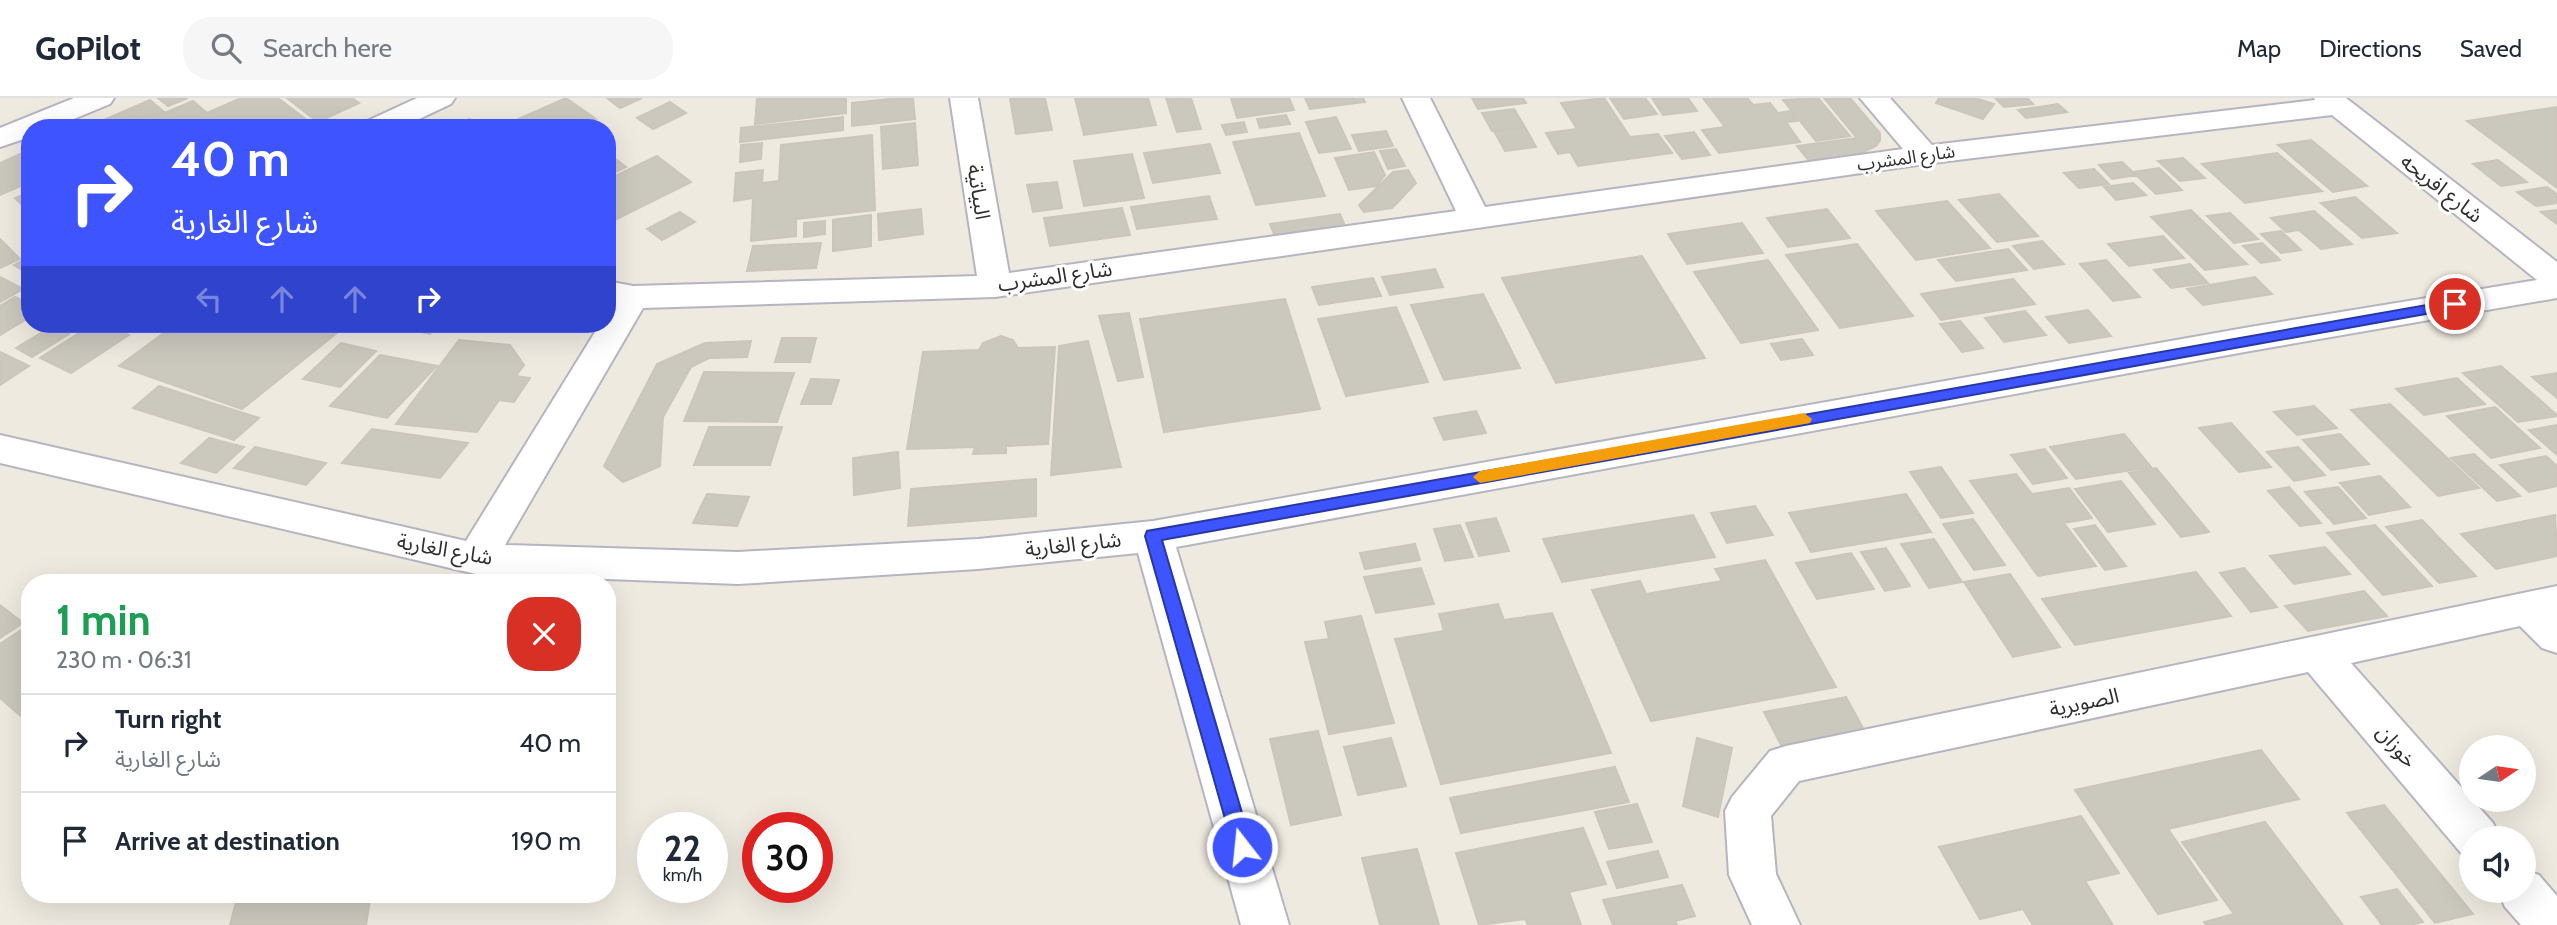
<!DOCTYPE html>
<html lang="en">
<head>
<meta charset="utf-8">
<style>
  body { margin:0; font-family:Cabin,"Noto Sans Arabic",sans-serif; background:#f6f6f7; color:#1f2937; height:100vh; display:flex; flex-direction:column; font-size:26px; white-space:nowrap }
  * { box-sizing:border-box; margin:0 }
  p { font-size:23px; color:#747a83 }
  .icon { flex:none; width:38px; height:38px; fill:none; stroke:currentColor; stroke-width:2; stroke-linecap:round; stroke-linejoin:round }
  .map { position:relative; flex:1; overflow:hidden }
  .panel { position:absolute; left:21px; top:476px; width:595px; height:329px; display:flex; flex-direction:column; background:#fff; border-radius:28px; box-shadow:0 7px 28px #0002 }
  .panel>* { flex:none }
  .banner { position:absolute; left:21px; top:21px; width:595px; height:214px; border-radius:28px; box-shadow:0 7px 28px #0002; background:#3d54ff; color:#fff; overflow:hidden }
  .needle { width:46px; rotate:77deg }
  .tools { position:absolute; left:2459px; top:637px; display:grid; gap:14px }
  .tools a { display:grid; place-items:center; width:77px; height:77px; border-radius:50%; background:#fff; box-shadow:0 7px 28px #0002; font-size:35px }
  .speed { position:absolute; left:637px; top:714px; display:flex; gap:14px; font-size:35px; font-weight:700; text-align:center }
  .speed>* { display:grid; place-content:center; width:91px; height:91px; border-radius:50%; background:#fff; box-shadow:0 7px 28px #0002; line-height:1 }
  .speed small { font-size:18px; font-weight:400 }
  .speed .limit { border:10px solid #d22; background:#fff; color:#111 }
  .pin { position:absolute; display:grid; place-items:center; width:60px; height:60px; color:#fff; margin:-30px; border:4px solid #fff; border-radius:50%; box-shadow:0 2px 7px #0007 }
  .me { position:absolute; width:77px; margin:-38px; rotate:344deg; stroke-linejoin:round; filter:drop-shadow(0 0 5px #0008) }
  .turn { display:flex; align-items:center; gap:24px; height:147px; padding:0 35px; font-size:32px }
  .turn .icon { width:91px; height:91px; stroke-width:2.5 }
  .turn b { display:block; font-size:49px; line-height:60px }
  .lanes { display:flex; align-items:center; height:66px; padding:0 35px; background:#0003; justify-content:center; gap:35px; direction:ltr }
  .lanes .off { opacity:.35 }
  .round { display:grid; place-items:center; flex:none; width:74px; height:74px; border-radius:28px; background:#f6f6f7 }
  .overview { display:flex; align-items:center; justify-content:space-between; height:119px; padding:0 35px }
  h1 { font-size:42px; font-weight:700; line-height:52px; color:#1e9e55 }
  ul { padding:0; list-style:none }
  li { display:flex; align-items:center; gap:21px; height:98px; padding:0 35px; border-top:2px solid #e0e1e3 }
  li div { flex:1 }
  li b { display:block; font-size:26px }
  li em { font-style:normal }
  header { display:flex; align-items:center; gap:42px; box-sizing:border-box; height:98px; padding:0 35px; background:#fff; border-bottom:2px solid #e0e1e3 }
  header strong { font-size:33px }
  nav { display:flex; gap:38px; margin-inline-start:auto; font-size:24px }
  .search { width:490px; height:63px; background:#f6f6f7; display:flex; align-items:center; gap:18px; box-sizing:border-box; padding:0 24px; border-radius:28px; color:#747a83; font-size:26px }
  .map>svg:first-child { display:block }
</style>
</head>
<body>
<header>
<strong>GoPilot</strong>
<div class="search"><svg class="icon" aria-label="search" viewBox="0 0 24 24"><circle cx="10" cy="10" r="6"/><path d="M15 15l6 6"/></svg>Search here</div>
<nav><a>Map</a><a>Directions</a><a>Saved</a></nav>
</header>
<div class="map">
<svg width="2557" height="827" viewBox="0 0 2557 827">
  <rect width="100%" height="100%" fill="#efeae0"/>
  <path fill="#cbc8be" stroke="#cbc6b9" stroke-width="2" d="M158 0H188L168 8Z
    M241 0H278L308 23 293 30H150L143 24 193 3 207 15Z
    M287 0H352L359 5 318 24Z
    M566 0 596 21 578 30H508L505 27Z
    M607 0H642L620 10Z
    M757 0H846V15L755 26Z
    M899 0H913L915 21 852 28V5Z
    M1010 0H1045L1052 32 1016 36Z
    M1075 0H1148L1156 27 1084 37Z
    M1166 0H1191L1201 31 1177 34Z
    M1231 0H1289L1294 12 1237 20Z
    M1305 0H1363L1365 4 1310 11Z
    M1472 0H1523L1526 5 1478 11Z
    M1604 0 1630 39 1658 36 1672 55 1578 68 1570 54 1558 56 1546 35 1577 31 1561 5Z
    M1610 0H1645L1657 16 1624 21Z
    M1652 0H1688L1697 13 1663 17Z
    M1703 0H1747L1753 7 1770 5 1778 15 1790 13 1797 23 1786 24 1800 44 1719 55 1702 32 1725 29Z
    M1818 0 1850 38 1816 43 1783 2Z
    M1824 0H1850L1880 35V43L1876 48 1855 58 1810 64 1797 48 1857 40Z
    M1939 0H1975L1994 6 1983 21 1936 5Z
    M1995 0H2027L2033 6 2004 9Z
    M150 2 164 14 126 30H116L106 21Z
    M670 4 686 15 653 31 637 20Z
    M2058 6 2067 14 2026 20 2018 12Z
    M2557 9V90L2467 23Z
    M1514 11 1525 29 1492 33 1482 15Z
    M1286 17 1290 26 1260 30 1257 21Z
    M843 19V32L740 44 741 30Z
    M1336 19 1351 51 1319 55 1306 24Z
    M470 21 481 30H450Z
    M1244 24 1247 34 1226 37 1222 27Z
    M915 25 918 67 883 71 881 29Z
    M1525 29 1536 49 1505 53 1494 33Z
    M1386 33 1393 48 1359 53 1352 37Z
    M1694 34 1710 57 1682 61 1665 38Z
    M1299 35 1325 98 1256 107 1233 44Z
    M872 37 875 112 796 121V138L751 143 753 100 734 103 736 75 763 72 762 85 779 83 781 47Z
    M2311 42 2367 88 2333 94 2278 47Z
    M762 45 761 61 740 64 741 47Z
    M1210 46 1220 75 1153 85 1144 55Z
    M1396 51 1405 68 1388 71 1380 53Z
    M27 53 30 56V84L0 97V65Z
    M1374 54 1385 77 1376 88 1349 92 1335 60Z
    M2277 55 2322 93 2245 105 2202 66Z
    M1132 56 1144 100 1084 108 1074 63Z
    M657 58 691 84 607 126V82Z
    M613 59 626 69 607 78V62Z
    M2183 60 2205 80 2180 83 2158 63Z
    M2498 62 2527 84 2501 88 2473 66Z
    M2122 64 2136 77 2112 81 2099 67Z
    M2159 70 2182 92 2156 96 2133 74Z
    M2094 71 2109 86 2079 90 2064 75Z
    M1408 72 1416 85 1392 110 1364 114 1359 107 1393 74Z
    M1057 84 1062 110 1033 114 1027 87Z
    M2133 85 2146 97 2116 102 2104 89Z
    M2547 89 2557 96V105L2536 108 2517 94Z
    M30 94V113H28L15 100Z
    M1999 96 2038 138 1997 144 1959 102Z
    M1209 98 1217 121 1137 131 1131 109Z
    M2355 99 2397 135 2362 140 2321 105Z
    M1947 103 1990 150 1916 162 1876 113Z
    M1122 110 1130 137 1050 148 1044 120Z
    M921 111 923 136 879 142 878 116Z
    M1827 111 1850 140 1788 149 1767 120Z
    M2191 112 2247 166 2205 172 2151 119Z
    M2557 112V126L2541 114Z
    M2314 113 2352 146 2321 151 2299 132 2286 134 2271 120Z
    M680 114 695 124 662 142 647 131Z
    M2230 115 2258 141 2234 145 2207 118Z
    M1340 116 1347 133 1277 143 1270 126Z
    M871 117V148L833 153V122Z
    M825 123V136L804 139V125Z
    M1742 125 1763 155 1687 166 1668 136Z
    M2281 133 2301 152 2281 155 2261 136Z
    M2163 138 2184 160 2129 168 2108 146Z
    M0 141 20 161 0 170Z
    M2042 143 2064 166 2034 171 2013 148Z
    M821 145 816 170 747 173 753 148Z
    M2262 145 2280 162 2261 165 2243 148Z
    M1857 146 1913 218 1840 230 1786 157Z
    M2008 151 2027 172 1956 183 1938 162Z
    M1642 158 1705 260 1556 285 1502 180Z
    M30 159V177L14 167Z
    M1768 162 1818 232 1741 245 1694 174Z
    M2106 162 2140 199 2113 203 2080 166Z
    M2190 166 2208 185 2171 190 2154 172Z
    M1435 171 1443 189 1390 197 1382 179Z
    M0 179 23 191 0 204Z
    M2255 179 2272 196 2203 207 2187 191Z
    M1373 180 1381 198 1319 207 1312 189Z
    M2013 181 2035 206 1941 222 1921 196Z
    M1483 196 1520 270 1444 282 1411 207Z
    M15 199 30 206V219L0 237V208Z
    M1285 201 1320 311 1164 334 1140 221Z
    M1396 209 1428 284 1346 298 1318 221Z
    M2088 212 2111 238 2069 245 2046 219Z
    M2025 213 2046 237 2004 244 1985 220Z
    M1129 215 1143 279 1118 283 1099 218Z
    M1960 223 1983 250 1962 254 1940 226Z
    M93 226H104L129 237 71 275 40 260Z
    M176 226H348L242 311 119 268Z
    M385 226H439L430 236Z
    M53 228 69 236 32 259 16 250Z
    M1001 238 1013 242 1018 250 1055 249 1048 346 1006 348V355L973 356 975 349 907 351 923 254 979 252 983 245Z
    M782 240H816L810 264H775Z
    M1802 241 1813 257 1781 262 1771 246Z
    M459 242 510 247 524 267 516 278 530 280 514 304 499 302 477 334 396 326Z
    M751 243 747 259 709 260 691 269 663 319 660 368 623 384 604 368 657 266 705 245Z
    M1088 243 1121 369 1051 377 1059 248Z
    M341 245 376 253 340 289 303 281Z
    M0 254 29 268 0 287Z
    M380 257 437 268 387 320 330 308Z
    M2501 268 2557 317V318L2518 324 2463 275Z
    M704 274 794 275 777 324 684 323Z
    M2557 275V300L2532 279Z
    M2457 280 2485 306 2424 317 2396 291Z
    M811 281 839 282 831 306H801Z
    M159 288 259 320 234 342 133 310Z
    M2390 306 2479 390 2438 398 2351 312Z
    M2314 308 2337 330 2297 337 2274 314Z
    M2495 309 2540 350 2491 360 2447 318Z
    M1476 313 1486 335 1444 342 1434 320Z
    M2231 325 2271 369 2239 374 2199 330Z
    M2557 327V357L2529 332Z
    M709 329H782L770 367H694Z
    M372 331 468 345 440 380 342 365Z
    M2124 336 2151 369 2076 381 2050 349Z
    M2340 336 2369 366 2331 372 2303 342Z
    M209 340 244 349 216 375 181 365Z
    M255 349 326 365 306 387 234 370Z
    M2298 349 2325 377 2294 383 2267 354Z
    M2045 351 2067 380 2033 386 2011 357Z
    M898 354 900 390 854 397 853 360Z
    M2474 356 2520 398 2497 403 2451 360Z
    M2546 358 2557 368V388L2529 394 2500 367Z
    M1941 369 1973 415 1941 420 1910 374Z
    M2156 370 2209 434 2181 439 2129 375Z
    M2016 376 2032 396 2069 390 2092 420 2064 425 2096 468 2038 478 1970 383Z
    M2380 378 2410 409 2369 417 2340 385Z
    M1036 381V418L908 428 911 391Z
    M2121 383 2155 426 2108 434 2075 391Z
    M2289 389 2321 425 2300 428 2268 393Z
    M2338 389 2366 420 2334 426 2305 394Z
    M707 396 749 399 737 428 693 425Z
    M1906 396 1931 434 1811 454 1789 415Z
    M1755 408 1773 437 1727 445 1711 415Z
    M1693 417 1715 459 1562 484 1543 441Z
    M2555 417 2557 458 2496 471 2461 436Z
    M1496 420 1509 453 1479 458 1466 425Z
    M1973 421 2005 467 1974 472 1943 426Z
    M2422 422 2476 478 2439 485 2386 429Z
    M1460 427 1473 459 1445 463 1434 431Z
    M2095 427 2126 468 2105 472 2074 431Z
    M2375 427 2432 488 2383 497 2327 435Z
    M1934 441 1962 484 1929 490 1901 446Z
    M1415 446 1420 462 1365 471 1360 455Z
    M2325 449 2350 476 2294 486 2270 458Z
    M1886 450 1910 488 1885 493 1861 454Z
    M1851 455 1874 491 1817 501 1796 465Z
    M1765 462 1836 589 1651 623 1592 492 1640 483 1646 496 1722 483 1715 471Z
    M1421 470 1434 506 1376 515 1364 479Z
    M2244 470 2277 509 2251 514 2220 475Z
    M2196 474 2231 518 2075 547 2042 501Z
    M2010 476 2060 549 2013 559 1964 484Z
    M2364 493 2387 518 2308 533 2285 508Z
    M1498 506 1504 522 1552 515 1611 655 1441 686 1395 541 1444 533 1439 516Z
    M0 507 23 525 0 540Z
    M1361 518 1394 625 1329 636 1305 544 1329 541 1325 524Z
    M30 526V626L0 600V546Z
    M1846 599 1864 632 1781 647 1764 614Z
    M1318 633 1341 717 1291 727 1270 641Z
    M1391 640 1406 688 1358 697 1344 649Z
    M1697 640 1732 650 1718 719 1683 708Z
    M2261 652 2299 701 2168 731 2217 802 2158 816 2075 692Z
    M1615 669 1629 704 1461 735 1450 700Z
    M1637 706 1652 744 1609 751 1595 714Z
    M2384 707 2473 816 2435 825 2347 715Z
    M2081 718 2119 775 2085 783 2113 827H2033L2023 811 1980 821 1939 749Z
    M2265 724 2343 827H2206L2204 824 2234 816 2182 744Z
    M1583 730 1606 786 1569 794 1581 827H1528L1525 821 1479 827 1456 755Z
    M1417 751 1439 827H1380L1362 760Z
    M1658 753 1668 779 1617 790 1607 764Z
    M1682 787 1695 818 1675 823 1677 827H1613L1603 802Z
    M2397 791 2423 824 2410 827H2382L2361 799Z
    M238 796H371L366 827H230Z"/>
  <g fill="none" stroke-linecap="round" stroke-linejoin="round">
    <g stroke="#b4b5c1" stroke-width="4">
      <path id="minor" d="M74 0H114L110 6 52 30H30V39L0 49V30Z
        M417 0H455L451 6 400 30H360L365 24Z
        M950 0H978L1009 175 1456 113 1402 0H1430L1485 109 1903 51 1860 0H1890L1932 47 2315 2 2314 0H2346L2557 164V200L2250 253 1176 449 1289 827H1241L1138 455 978 471 738 486 476 476 0 365V337L466 443 600 226H607V214L612 206 607 205V183L633 188 977 178ZM2332 17 2537 182 2250 229 1153 423 978 441 738 454 505 447 643 210 995 199 1924 66Z
        M2557 488V555L2542 550 2520 528 2351 565 2493 725 2500 740H2471V759L2461 755 2308 574 1799 683 1771 718 1776 776 1800 827H1752L1729 777 1725 713 1732 699 1770 653 1786 648Z
        M2524 772 2539 777 2557 798V827H2521L2505 809 2498 793H2524Z"/>
    </g>
    <use href="#minor" fill="#fff" fill-rule="evenodd"/>
  </g>
  <path fill="#3d54ff" stroke="#2837a6" stroke-width="2" d="M2455 202 2462 206 2459 210 1162 442 1252 749 1249 755 1242 758 1236 755 1233 749 1145 438 1147 433Z"/>
  <path fill="#f59e0b" d="M1804 315 1812 321 1810 325 1480 385 1473 379 1480 373Z"/>
  <g text-anchor="middle" dominant-baseline="central" stroke-width="6" stroke-linejoin="round" paint-order="stroke">
    <g font-size="18" fill="#2e2e2e" stroke="#fff">
      <text transform="translate(1906 60) rotate(-8)">شارع المشرب</text>
    </g>
    <g font-size="21" fill="#2e2e2e" stroke="#fff">
      <text transform="translate(2442 90) rotate(38)">شارع افريحه</text>
      <text transform="translate(979 94) rotate(81)">البياتية</text>
      <text transform="translate(1055 178) rotate(-8)">شارع المشرب</text>
      <text transform="translate(1073 446) rotate(-6)">شارع الغارية</text>
      <text transform="translate(445 451) rotate(10)">شارع الغارية</text>
      <text transform="translate(2084 604) rotate(-12)">الصويرية</text>
      <text transform="translate(2397 648) rotate(49)">خوزان</text>
    </g>
  </g>
</svg>
<div class="tools">
<a><svg class="needle" viewBox="-14 -14 28 28"><path d="M0-13l5 13h-10z" fill="#e53935"/><path d="M0 13l5-13h-10z" fill="#747a83"/></svg></a>
<a><svg class="icon" aria-label="sound" viewBox="0 0 24 24"><path d="M4 9h4l5-4v14l-5-4H4zM17 9q2 3 0 6"/></svg></a>
</div>
<div class="speed"><div>22<small>km/h</small></div><div class="limit">30</div></div>
<div class="pin" style="left:2455px;top:206px;background:#d93025"><svg class="icon" aria-label="arrive" viewBox="0 0 24 24"><path d="M6 21V4h12l-3 4 3 4H6"/></svg></div>
<svg class="me" style="left:1242px;top:749px" viewBox="-20 -20 40 40"><circle r="17" fill="#3d54ff" stroke="#fff" stroke-width="3"/><path d="M0-11L8 9 0 5-8 9z" fill="#fff"/></svg>
<div class="banner">
<div class="turn"><svg class="icon" aria-label="right" viewBox="0 0 24 24"><path d="M7 20v-9h11M14 6l5 5-5 5"/></svg><div><b>40 m</b>شارع الغارية</div></div>
<div class="lanes"><svg class="icon off" aria-label="left" viewBox="0 0 24 24"><path d="M17 20v-9H6M10 6l-5 5 5 5"/></svg><svg class="icon off" aria-label="ahead" viewBox="0 0 24 24"><path d="M12 20V5M6 11l6-6 6 6"/></svg><svg class="icon off" aria-label="ahead" viewBox="0 0 24 24"><path d="M12 20V5M6 11l6-6 6 6"/></svg><svg class="icon" aria-label="right" viewBox="0 0 24 24"><path d="M7 20v-9h11M14 6l5 5-5 5"/></svg></div>
</div>
<section class="panel">
<div class="overview"><div><h1>1 min</h1><p>230 m · 06:31</p></div><a class="round" style="background:#d93025;color:#fff"><svg class="icon" aria-label="close" viewBox="0 0 24 24"><path d="M6 6l12 12M18 6L6 18"/></svg></a></div>
<ul>
<li><svg class="icon" aria-label="right" viewBox="0 0 24 24"><path d="M7 20v-9h11M14 6l5 5-5 5"/></svg><div><b>Turn right</b><p>شارع الغارية</p></div><em>40 m</em></li>
<li><svg class="icon" aria-label="arrive" viewBox="0 0 24 24"><path d="M6 21V4h12l-3 4 3 4H6"/></svg><div><b>Arrive at destination</b></div><em>190 m</em></li>
</ul>
</section>
</div>
</body>
</html>
